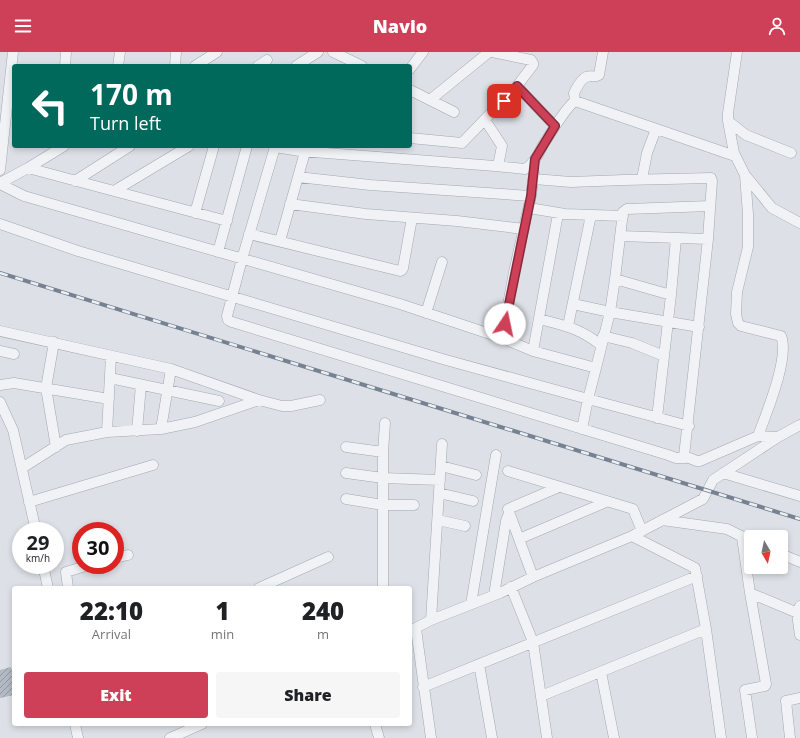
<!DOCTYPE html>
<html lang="en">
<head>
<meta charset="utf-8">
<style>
  body { margin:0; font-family:"Open Sans",sans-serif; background:#f6f6f6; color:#202124; height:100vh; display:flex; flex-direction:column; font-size:15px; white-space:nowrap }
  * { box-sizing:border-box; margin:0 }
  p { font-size:13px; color:#757577 }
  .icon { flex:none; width:22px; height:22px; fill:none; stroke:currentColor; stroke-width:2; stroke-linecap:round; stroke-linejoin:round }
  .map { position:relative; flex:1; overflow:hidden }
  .details { position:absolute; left:12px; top:534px; width:400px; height:140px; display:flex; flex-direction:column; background:#fff; border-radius:4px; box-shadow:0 2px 6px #0003 }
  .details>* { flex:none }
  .hud { position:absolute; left:12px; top:12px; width:400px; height:84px; border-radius:4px; box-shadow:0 2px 6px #0003; background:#00695c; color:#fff; overflow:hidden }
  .needle { width:26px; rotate:171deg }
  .buttons { position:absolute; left:744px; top:478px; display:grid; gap:8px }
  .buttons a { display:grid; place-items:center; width:44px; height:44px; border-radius:4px; background:#fff; box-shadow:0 2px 6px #0003; font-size:20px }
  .speed { position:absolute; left:12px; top:470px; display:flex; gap:8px; font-size:20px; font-weight:700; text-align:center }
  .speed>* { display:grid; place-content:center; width:52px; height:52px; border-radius:50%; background:#fff; box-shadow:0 2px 6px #0003; line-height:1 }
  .speed small { font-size:10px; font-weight:400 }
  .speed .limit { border:6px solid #d22; background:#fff; color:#111 }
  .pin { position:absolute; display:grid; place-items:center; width:34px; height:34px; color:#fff; margin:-17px; border-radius:8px; box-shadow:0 2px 6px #0006 }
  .me { position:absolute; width:44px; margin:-22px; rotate:11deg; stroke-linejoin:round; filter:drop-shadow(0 0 3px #0008) }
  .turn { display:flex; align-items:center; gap:14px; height:84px; padding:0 12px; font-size:18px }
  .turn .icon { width:52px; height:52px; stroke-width:2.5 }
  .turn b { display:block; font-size:28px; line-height:34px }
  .eta { display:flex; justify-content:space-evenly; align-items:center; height:68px; text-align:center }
  .eta b { font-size:24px; font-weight:800; line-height:28px }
  .cta { display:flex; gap:8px; margin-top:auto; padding:8px 12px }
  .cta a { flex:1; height:46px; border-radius:4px; background:#ce4057; color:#fff; font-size:16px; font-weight:800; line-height:46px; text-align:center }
  .cta a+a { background:#f6f6f6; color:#202124 }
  header { display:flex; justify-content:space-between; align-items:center; height:52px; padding:0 12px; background:#ce4057; color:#fff; font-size:18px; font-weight:800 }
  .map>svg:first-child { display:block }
</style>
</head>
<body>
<header><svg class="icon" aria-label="menu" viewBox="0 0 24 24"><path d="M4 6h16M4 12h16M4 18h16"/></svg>Navio<svg class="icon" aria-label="person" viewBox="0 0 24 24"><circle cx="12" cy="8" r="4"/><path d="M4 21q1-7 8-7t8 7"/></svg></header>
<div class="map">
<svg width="800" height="686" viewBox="0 0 800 686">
  <defs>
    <pattern id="building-hatch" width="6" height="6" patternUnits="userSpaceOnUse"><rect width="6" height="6" fill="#b4bac4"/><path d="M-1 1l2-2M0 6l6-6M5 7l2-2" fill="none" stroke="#9298a1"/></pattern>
  </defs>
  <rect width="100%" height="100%" fill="#dde1e7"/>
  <path fill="url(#building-hatch)" d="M11 615 14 626V643L0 646V618Z"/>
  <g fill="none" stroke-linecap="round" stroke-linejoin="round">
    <g stroke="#a2a8b1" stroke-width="11">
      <path id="minor" d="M333 0 362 14
        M737 0 728 61V69L734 101 745 123 748 162V195L737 240 736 262 738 271 741 274 781 284C790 305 766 362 758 384
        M65 14 66 0
        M118 14 120 0
        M175 14 176 0
        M195 14 217 0
        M258 14 267 8
        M296 14 318 0
        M410 17 423 0
        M517 34 555 74
        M410 38 454 60
        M430 48 489 0
        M575 49 574 41C576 37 581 27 586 25 591 23 595 26 599 23L603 0
        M485 68 502 94 498 114
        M728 69 746 83 791 101
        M410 86 462 91 517 34 533 13V11L531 8 492 0
        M28 116 114 139 189 94
        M0 118 13 0
        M745 123 772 156 800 171
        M298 125 370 133 531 144
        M534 127 571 130 624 128 711 126 712 129 708 187 684 404 697 409H700L758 384 778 385
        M642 127 647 101 656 77
        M75 129 130 94
        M0 131 28 116 64 94
        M0 132 24 144 400 252 502 286 533 299 596 316 588 347 446 308 78 199 0 172
        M114 139 227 169
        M290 152 366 162 457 169 524 177
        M529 156 565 162 623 164
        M195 161 214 94
        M249 182 400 219 402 218 403 216 412 166
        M620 184 708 187
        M280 189 305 100
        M218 200 247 94
        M615 227 671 243
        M573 252 610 260 699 275
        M426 261 442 210
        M539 267C566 274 579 276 601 293
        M568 274 591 163
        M0 279 171 317 259 348 282 354H291L320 348
        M603 284 632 291 664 304
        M502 286 514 220 531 144 534 121
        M54 290 46 336 56 395
        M0 299 14 302
        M533 299 558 162
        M596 316 610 260 615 227 623 160 627 157 710 154
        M110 326 219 349
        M0 333 14 331 109 347
        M0 350 13 378 36 479
        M657 366 671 243 676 186
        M161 377 171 317
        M582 377 588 347 689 374
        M137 379 141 333
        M107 380 111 304
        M346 395 383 400
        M686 406H676L668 403 232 270 228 268 227 264 242 207 275 95 300 99 495 114 525 117C533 113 538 103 542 95 549 84 565 56 575 49L735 104
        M441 414 476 423
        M22 416 66 388 107 380 161 377 195 370 259 348
        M508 419 633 457 642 479
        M346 421 383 426 440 428
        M723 421 800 444
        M439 441 473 449
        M346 447 383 453H414
        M29 450 153 413
        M438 468 465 474
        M662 468 727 477 751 489
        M632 484 695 516 706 577 721 686
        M742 485 750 541 766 632 765 634 745 638 752 686
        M519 487 606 450
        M781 502 800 510
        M115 506 128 503
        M43 513 48 536
        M533 525 508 457 559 435
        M511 535 533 590 547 686
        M68 536 66 520 89 513
        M259 536 328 505
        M383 536V400L385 371
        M750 541 800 562
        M494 543 506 469 509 461
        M471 552 496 403
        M800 554 797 561 800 583
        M431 568 442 392
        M416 577 431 686
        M410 579 431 568 500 541 533 525 632 484 703 447 713 428 778 385 800 373
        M479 612 492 686
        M601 620 614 686
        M423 635 697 524
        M541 644 706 577
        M75 672 78 686
        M375 672 379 686
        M170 686 202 672
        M790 686 786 649 800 646"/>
    </g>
    <use href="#minor" stroke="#f0f2f5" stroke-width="10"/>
    <g stroke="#768191" stroke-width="4">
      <path id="rail" d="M0 221 800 467"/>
    </g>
    <use href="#rail" stroke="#ecf0f5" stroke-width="2.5" stroke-dasharray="8" stroke-linecap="butt"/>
  </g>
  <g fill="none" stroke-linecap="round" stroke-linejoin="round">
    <g stroke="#862a39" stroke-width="10">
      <path id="route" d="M504 49 517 34 555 74 535 107 531 144 505 272"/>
    </g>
    <use href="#route" stroke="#ce4057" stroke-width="7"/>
  </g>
</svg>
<div class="buttons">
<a><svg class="needle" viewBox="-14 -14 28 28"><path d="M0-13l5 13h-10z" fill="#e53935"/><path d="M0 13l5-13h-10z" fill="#757577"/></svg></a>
</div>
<div class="speed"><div>29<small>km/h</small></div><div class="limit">30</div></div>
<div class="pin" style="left:504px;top:49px;background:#d93025"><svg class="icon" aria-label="arrive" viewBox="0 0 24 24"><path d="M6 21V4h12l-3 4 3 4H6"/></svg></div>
<svg class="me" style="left:505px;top:272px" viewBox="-20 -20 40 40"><circle r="19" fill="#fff"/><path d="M0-13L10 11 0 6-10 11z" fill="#ce4057"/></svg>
<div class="hud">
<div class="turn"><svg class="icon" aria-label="left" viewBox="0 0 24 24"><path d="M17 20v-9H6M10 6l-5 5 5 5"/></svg><div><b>170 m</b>Turn left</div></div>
</div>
<section class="details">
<div class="eta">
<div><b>22:10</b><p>Arrival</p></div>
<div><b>1</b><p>min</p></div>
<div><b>240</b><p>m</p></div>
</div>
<div class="cta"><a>Exit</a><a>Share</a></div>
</section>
</div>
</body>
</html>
